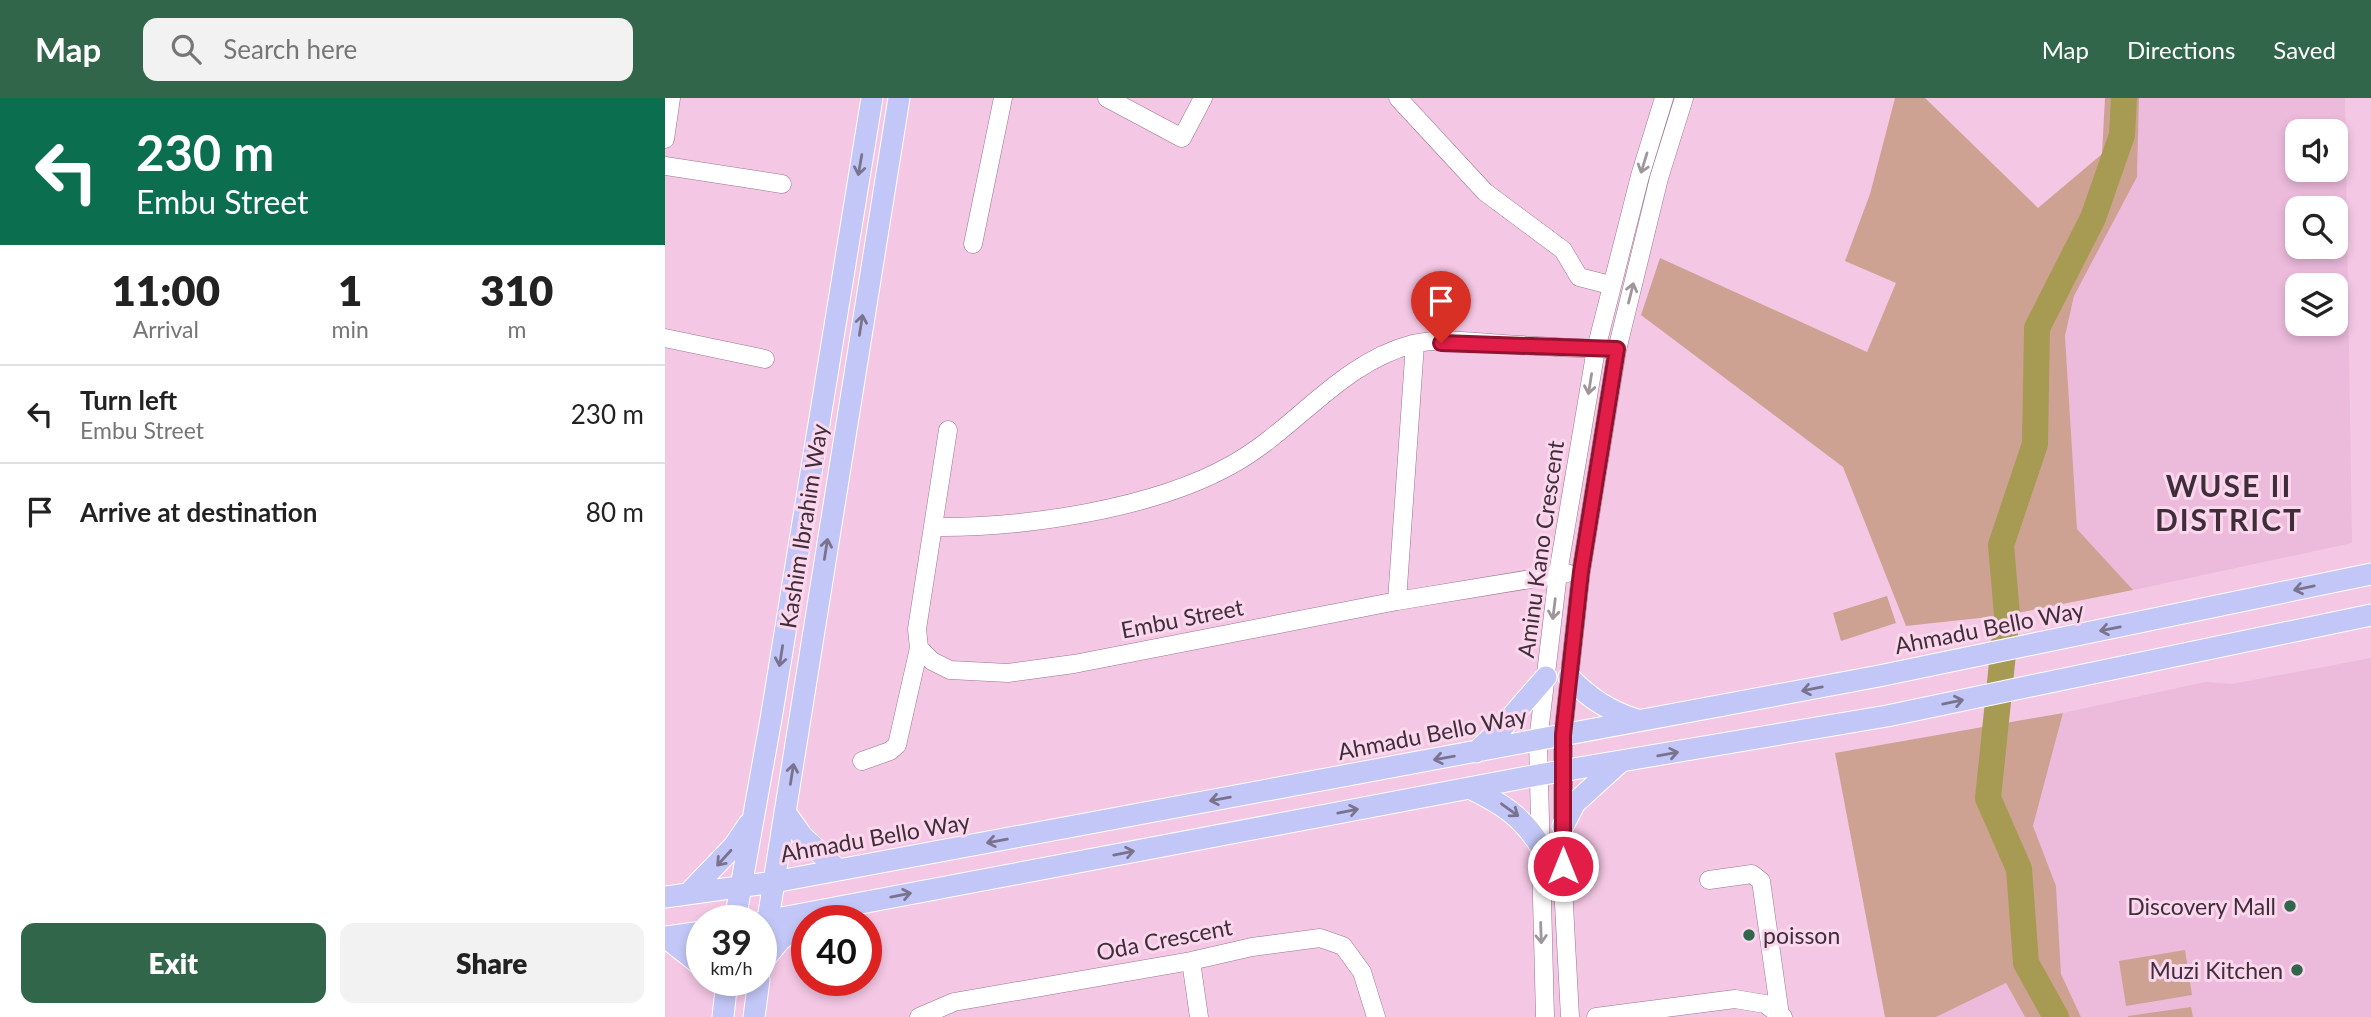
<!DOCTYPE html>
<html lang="en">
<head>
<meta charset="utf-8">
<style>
  body { margin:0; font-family:Lato,sans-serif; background:#f2f2f2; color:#222; height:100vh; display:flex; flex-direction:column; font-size:26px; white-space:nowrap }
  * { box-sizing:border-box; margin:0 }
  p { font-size:23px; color:#767676 }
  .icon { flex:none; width:38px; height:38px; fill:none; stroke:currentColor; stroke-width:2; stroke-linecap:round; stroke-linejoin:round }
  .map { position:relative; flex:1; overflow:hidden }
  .sheet { display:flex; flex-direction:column; background:#fff; width:665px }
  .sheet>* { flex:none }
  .banner { background:#0b6e4f; color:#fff; overflow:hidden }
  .fabs { position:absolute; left:1620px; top:21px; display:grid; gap:14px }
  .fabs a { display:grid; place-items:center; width:63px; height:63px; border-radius:14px; background:#fff; box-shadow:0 4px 10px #0003; font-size:35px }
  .speed { position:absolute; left:21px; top:807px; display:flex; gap:14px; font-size:35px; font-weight:700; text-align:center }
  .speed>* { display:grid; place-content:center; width:91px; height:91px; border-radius:50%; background:#fff; box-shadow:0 4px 10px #0003; line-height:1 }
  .speed small { font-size:18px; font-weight:400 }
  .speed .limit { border:10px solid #d22; background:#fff; color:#111 }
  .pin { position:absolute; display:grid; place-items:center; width:60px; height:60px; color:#fff; margin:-72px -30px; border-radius:50% 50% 50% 0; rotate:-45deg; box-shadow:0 0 7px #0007 }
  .pin .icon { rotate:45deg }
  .me { position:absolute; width:77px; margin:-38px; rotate:0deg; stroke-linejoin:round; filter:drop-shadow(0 0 5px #0008) }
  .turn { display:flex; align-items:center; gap:24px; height:147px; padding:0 21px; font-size:32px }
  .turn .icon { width:91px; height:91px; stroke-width:2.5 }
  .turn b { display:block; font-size:49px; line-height:60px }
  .eta { display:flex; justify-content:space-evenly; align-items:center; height:119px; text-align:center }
  .eta b { font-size:42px; font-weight:800; line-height:49px }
  .primary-button { display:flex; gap:14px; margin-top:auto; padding:14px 21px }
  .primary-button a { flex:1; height:80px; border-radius:14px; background:#31664b; color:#fff; font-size:28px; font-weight:800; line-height:80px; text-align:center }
  .primary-button a+a { background:#f2f2f2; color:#222 }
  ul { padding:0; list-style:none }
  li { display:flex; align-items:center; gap:21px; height:98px; padding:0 21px; border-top:2px solid #e0e0e0 }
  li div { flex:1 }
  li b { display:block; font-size:26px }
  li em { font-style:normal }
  header { display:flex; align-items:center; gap:42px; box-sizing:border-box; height:98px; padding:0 35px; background:#31664b; color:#fff }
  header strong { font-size:33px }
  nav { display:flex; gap:38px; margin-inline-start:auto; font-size:24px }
  .search { width:490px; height:63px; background:#f2f2f2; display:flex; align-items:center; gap:18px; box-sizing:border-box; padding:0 24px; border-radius:14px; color:#767676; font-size:26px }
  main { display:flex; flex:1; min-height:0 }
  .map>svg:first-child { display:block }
</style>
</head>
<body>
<header>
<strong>Map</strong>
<div class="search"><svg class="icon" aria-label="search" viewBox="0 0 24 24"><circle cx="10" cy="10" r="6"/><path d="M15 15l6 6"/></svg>Search here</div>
<nav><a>Map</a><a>Directions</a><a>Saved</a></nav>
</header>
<main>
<section class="sheet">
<div class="banner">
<div class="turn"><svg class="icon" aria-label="left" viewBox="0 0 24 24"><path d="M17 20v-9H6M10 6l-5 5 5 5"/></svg><div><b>230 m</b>Embu Street</div></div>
</div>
<div class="eta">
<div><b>11:00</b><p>Arrival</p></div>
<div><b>1</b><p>min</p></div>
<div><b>310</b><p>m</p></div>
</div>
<ul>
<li><svg class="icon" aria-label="left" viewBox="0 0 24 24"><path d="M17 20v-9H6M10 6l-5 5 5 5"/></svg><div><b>Turn left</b><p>Embu Street</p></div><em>230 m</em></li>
<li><svg class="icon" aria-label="arrive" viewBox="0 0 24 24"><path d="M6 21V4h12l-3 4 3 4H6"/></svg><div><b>Arrive at destination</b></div><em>80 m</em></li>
</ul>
<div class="primary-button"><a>Exit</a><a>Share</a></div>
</section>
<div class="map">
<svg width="1706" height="919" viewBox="0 0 1706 919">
  <rect width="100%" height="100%" fill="#f4c7e4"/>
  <path fill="#ecbadb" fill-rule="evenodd" d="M1474 0H1680L1687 445 1468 492 1412 431 1400 238 1409 198 1472 79ZM1633 33H1671V72H1633ZM1633 110H1671V149H1633ZM1633 187H1671V226H1633Z
    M1706 560V919H1416L1396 876 1391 789 1368 729 1398 615 1540 584 1567 586Z
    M1341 885 1360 919H1271Z"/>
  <path fill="#cea293" d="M1230 0H1260L1373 110 1437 56 1440 0H1474L1472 79 1409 198 1400 238 1412 431 1468 492 1342 517 1241 528 1178 369 976 217 995 160 1202 254 1231 185 1180 163 1205 96Z
    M1222 498 1231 525 1176 543 1168 515Z
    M1398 615 1368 728 1391 788 1396 876 1416 919H1360L1341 885 1271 919H1220L1170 655Z
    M1520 852 1527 897 1461 908 1454 863Z
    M1526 909 1528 919H1463V918Z"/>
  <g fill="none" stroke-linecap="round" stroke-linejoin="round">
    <path stroke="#a79b53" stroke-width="26" d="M1391 919 1361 865 1354 771 1323 700 1342 517 1336 447 1370 346 1372 230 1428 120 1457 37 1459 0"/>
    <g stroke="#9c748e" stroke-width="19">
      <path id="minor" d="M442 0 517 40 538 0
        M733 0 820 94 898 152 914 179 945 187
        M0 41 6 0
        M0 68 117 86
        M308 146 338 0
        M0 240 100 261
        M283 332 252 531 254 550 267 563 285 572 343 575 409 566 732 503 902 475
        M269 429C359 430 489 411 568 366 632 330 675 265 748 246 776 239 810 244 838 246 872 248 906 250 939 251
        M732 503 750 246
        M197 663 225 653 232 647 254 550
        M1044 782 1087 776 1096 783 1115 917
        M526 863 534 919
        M254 919 289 904 526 863 587 849 655 840 678 848 697 874 711 919
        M880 919 873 643 893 475 931 251 975 78 999 0
        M905 919 898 788V637L916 474 952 252 994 80 1019 0
        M931 919 1070 901 1100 906 1118 919"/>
    </g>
    <g stroke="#fff" stroke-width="23">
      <path id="major" d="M904 579C924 600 944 613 972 622
        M811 654 836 631 881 579
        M805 690C835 705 856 717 874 746
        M120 714 137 738 173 772
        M898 728 910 705 954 665
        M23 796 69 748 84 726
        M0 799 109 784 1214 578 1706 476
        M70 822 106 621 207 0
        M96 824 873 677 1222 618 1706 517
        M0 839 37 868
        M0 839 37 834
        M96 865 234 0
        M96 865 115 842 148 817
        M58 919 62 882
        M89 919 94 882"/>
    </g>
    <use href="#minor" stroke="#fff" stroke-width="18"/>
    <use href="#major" stroke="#c3c7f7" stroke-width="21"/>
  </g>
  <defs><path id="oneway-shaft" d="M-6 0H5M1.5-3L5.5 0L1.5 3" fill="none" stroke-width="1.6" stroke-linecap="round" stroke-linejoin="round" transform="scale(1.75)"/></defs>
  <g stroke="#9f969c">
    <use href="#oneway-shaft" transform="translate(979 65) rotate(107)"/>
    <use href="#oneway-shaft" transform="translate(966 195) rotate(-76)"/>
    <use href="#oneway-shaft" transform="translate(925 286) rotate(99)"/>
    <use href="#oneway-shaft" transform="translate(889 511) rotate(97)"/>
    <use href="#oneway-shaft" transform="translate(876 835) rotate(88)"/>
  </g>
  <g stroke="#7a738e">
    <use href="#oneway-shaft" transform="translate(195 67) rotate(100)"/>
    <use href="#oneway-shaft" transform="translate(196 227) rotate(-81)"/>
    <use href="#oneway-shaft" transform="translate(161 451) rotate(-81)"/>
    <use href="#oneway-shaft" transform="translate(1639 490) rotate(168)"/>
    <use href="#oneway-shaft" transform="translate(1445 531) rotate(169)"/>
    <use href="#oneway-shaft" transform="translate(116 558) rotate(99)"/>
    <use href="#oneway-shaft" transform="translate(1147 591) rotate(169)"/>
    <use href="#oneway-shaft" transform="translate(1288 604) rotate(-12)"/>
    <use href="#oneway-shaft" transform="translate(1003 656) rotate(-10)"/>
    <use href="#oneway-shaft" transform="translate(779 660) rotate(170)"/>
    <use href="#oneway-shaft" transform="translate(127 676) rotate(-81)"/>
    <use href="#oneway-shaft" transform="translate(555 701) rotate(170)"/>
    <use href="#oneway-shaft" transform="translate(845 712) rotate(36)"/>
    <use href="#oneway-shaft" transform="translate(683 713) rotate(-11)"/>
    <use href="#oneway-shaft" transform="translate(332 743) rotate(170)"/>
    <use href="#oneway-shaft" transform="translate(459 755) rotate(-11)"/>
    <use href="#oneway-shaft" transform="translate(59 760) rotate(132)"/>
    <use href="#oneway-shaft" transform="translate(236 797) rotate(-11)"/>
  </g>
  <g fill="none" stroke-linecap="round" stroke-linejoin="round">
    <g stroke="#92132f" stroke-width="18">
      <path id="route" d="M776 245 952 251 916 474 898 637V768"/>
    </g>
    <use href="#route" stroke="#e11d48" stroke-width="12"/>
  </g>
  <g fill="#31664b" stroke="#fbd7ee" stroke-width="2.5">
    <circle cx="1625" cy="808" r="7"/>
    <circle cx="1084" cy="837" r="7"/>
    <circle cx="1632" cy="872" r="7"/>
  </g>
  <g text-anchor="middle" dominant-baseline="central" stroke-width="6" stroke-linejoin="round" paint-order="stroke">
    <g font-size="23" fill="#3f2e39" stroke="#fbd7ee">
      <text transform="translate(138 428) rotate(-81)">Kashim Ibrahim Way</text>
      <text transform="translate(875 451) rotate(-82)">Aminu Kano Crescent</text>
      <text transform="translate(517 520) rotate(-11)">Embu Street</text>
      <text transform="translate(1324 529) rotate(-11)">Ahmadu Bello Way</text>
      <text transform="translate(767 635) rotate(-11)">Ahmadu Bello Way</text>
      <text transform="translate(210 739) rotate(-10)">Ahmadu Bello Way</text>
      <text transform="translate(499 841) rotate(-11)">Oda Crescent</text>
    </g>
    <g font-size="23" fill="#3f2e39" stroke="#fbd7ee" text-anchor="end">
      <text x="1611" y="808">Discovery Mall</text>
      <text x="1098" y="837" text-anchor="start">poisson</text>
      <text x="1618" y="872">Muzi Kitchen</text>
    </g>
    <g font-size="30" font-weight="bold" letter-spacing="2" fill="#3f2e39" stroke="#fbd7ee">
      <text x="1564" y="387">WUSE II<tspan x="1564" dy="34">DISTRICT</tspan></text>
    </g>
  </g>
</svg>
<div class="fabs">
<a><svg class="icon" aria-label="sound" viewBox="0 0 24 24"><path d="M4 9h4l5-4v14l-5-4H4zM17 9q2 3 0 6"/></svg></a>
<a><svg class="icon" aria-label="search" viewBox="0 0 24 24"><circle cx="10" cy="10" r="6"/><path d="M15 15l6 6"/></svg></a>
<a><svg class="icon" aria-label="layers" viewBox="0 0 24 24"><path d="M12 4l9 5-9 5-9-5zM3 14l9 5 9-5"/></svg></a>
</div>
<div class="speed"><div>39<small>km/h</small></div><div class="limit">40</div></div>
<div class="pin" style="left:776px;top:245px;background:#d93025"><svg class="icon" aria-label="arrive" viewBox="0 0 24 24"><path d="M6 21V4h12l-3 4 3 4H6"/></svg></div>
<svg class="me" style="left:898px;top:768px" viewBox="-20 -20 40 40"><circle r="17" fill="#e11d48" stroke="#fff" stroke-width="3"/><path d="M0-11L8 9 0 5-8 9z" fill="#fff"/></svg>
</div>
</main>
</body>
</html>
